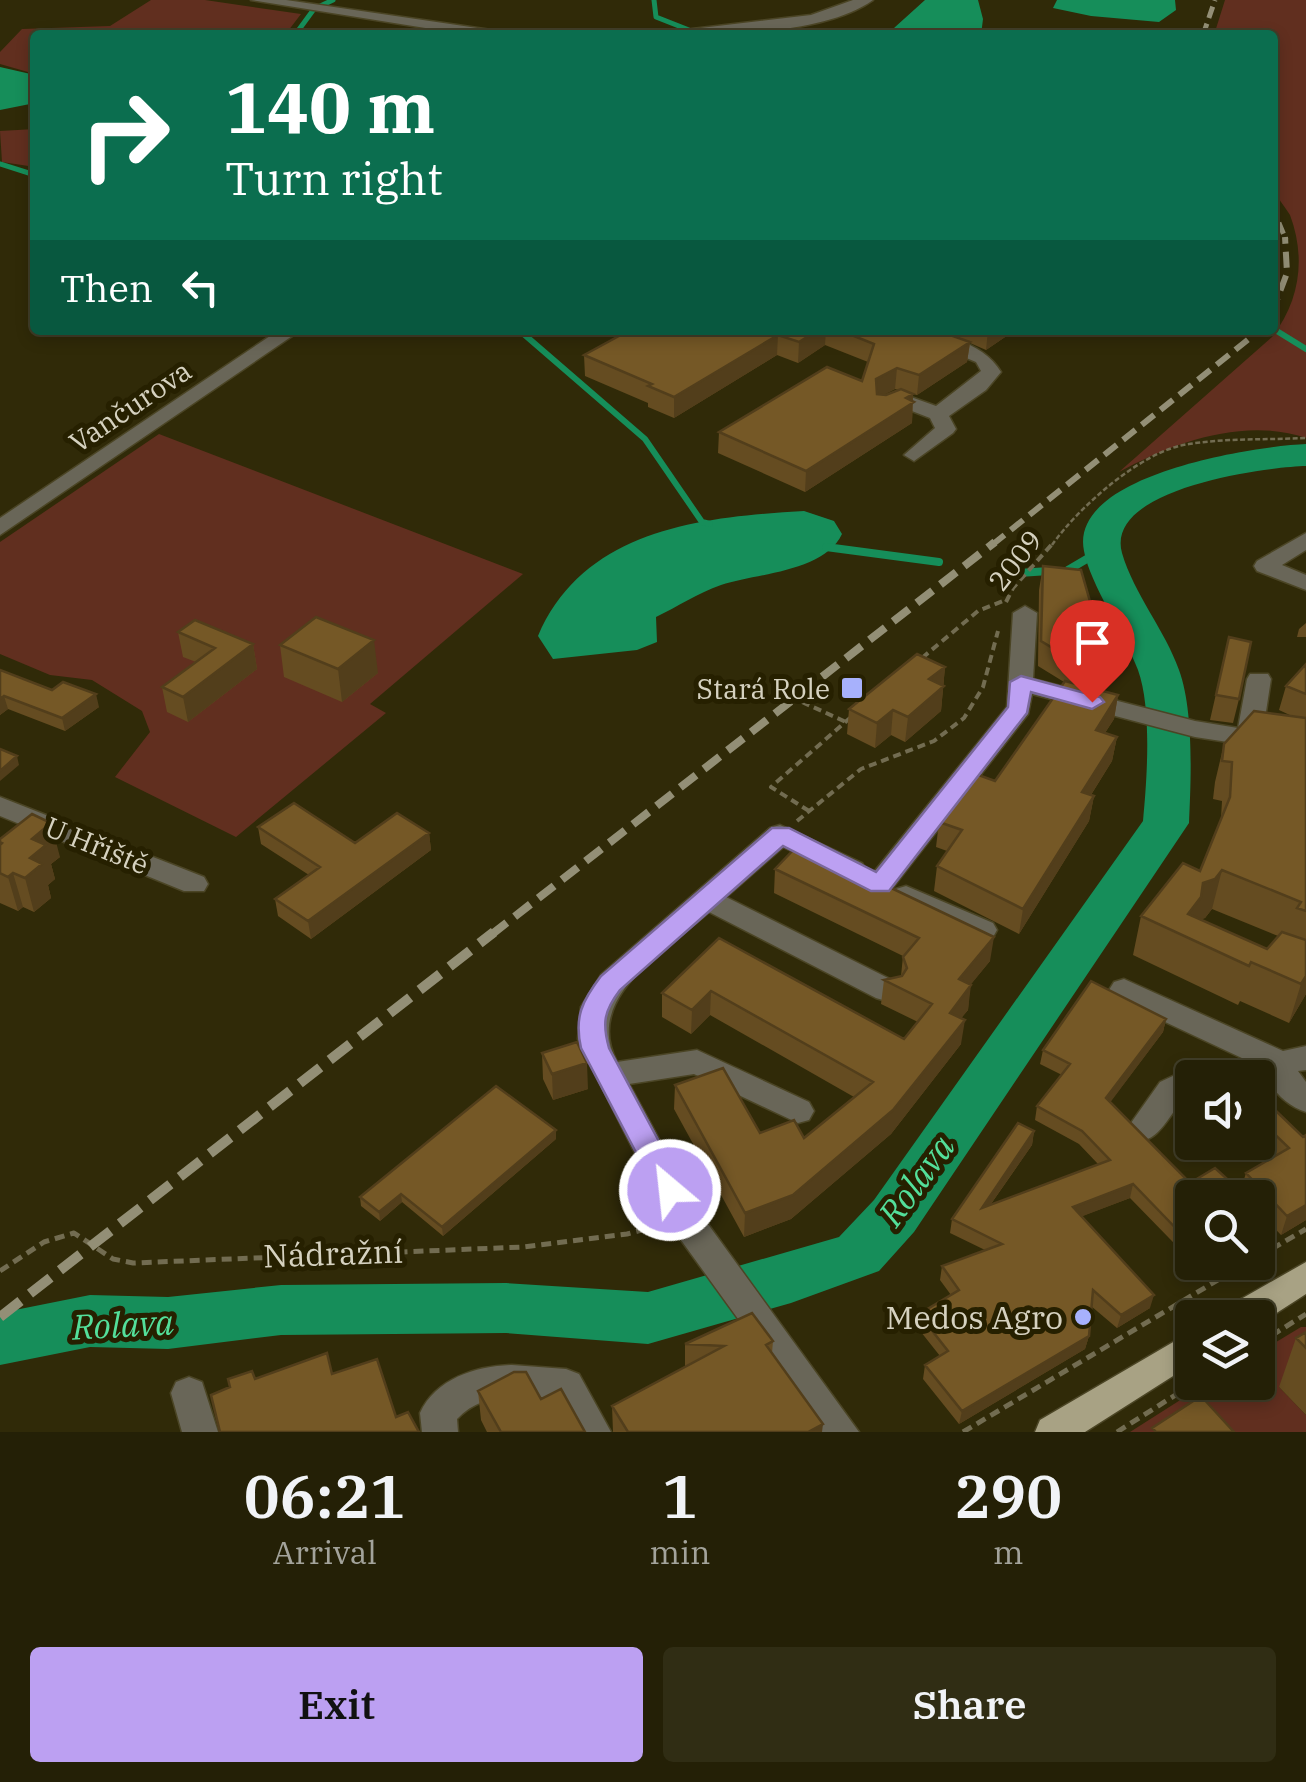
<!DOCTYPE html>
<html lang="en">
<head>
<meta charset="utf-8">
<style>
  body { margin:0; font-family:"IBM Plex Serif",serif; background:#302d14; color:#f1f3f6; height:100vh; display:flex; flex-direction:column; font-size:38px; white-space:nowrap }
  * { box-sizing:border-box; margin:0 }
  p { font-size:32px; color:#a3a39b }
  .icon { flex:none; width:55px; height:55px; fill:none; stroke:currentColor; stroke-width:2; stroke-linecap:round; stroke-linejoin:round }
  .map { position:relative; height:1432px; overflow:hidden }
  .sheet { display:flex; flex-direction:column; background:#242006; flex:1 }
  .sheet>* { flex:none }
  .banner { position:absolute; left:30px; top:30px; width:1248px; height:305px; border-radius:10px; box-shadow:0 5px 15px #0003,0 0 0 2px #413e28; background:#0b6e4f; color:#fff; overflow:hidden }
  .buttons { position:absolute; left:1175px; top:1060px; display:grid; gap:20px }
  .buttons a { display:grid; place-items:center; width:100px; height:100px; border-radius:10px; background:#242006; box-shadow:0 5px 15px #0003,0 0 0 2px #413e28; font-size:50px }
  .pin { position:absolute; display:grid; place-items:center; width:85px; height:85px; color:#fff; margin:-102px -42px; border-radius:50% 50% 50% 0; rotate:-45deg; box-shadow:0 0 10px #0007 }
  .pin .icon { rotate:45deg }
  .me { position:absolute; width:110px; margin:-55px; rotate:332deg; stroke-linejoin:round; filter:drop-shadow(0 0 8px #0008) }
  .turn { display:flex; align-items:center; gap:35px; height:210px; padding:0 30px; font-size:45px }
  .turn .icon { width:130px; height:130px; stroke-width:2.5 }
  .turn b { display:block; font-size:70px; line-height:85px }
  .then { display:flex; align-items:center; height:95px; padding:0 30px; background:#0003; gap:20px; font-size:38px }
  .eta { display:flex; justify-content:space-evenly; align-items:center; height:170px; text-align:center }
  .eta b { font-size:60px; font-weight:600; line-height:70px }
  .primary-button { display:flex; gap:20px; margin-top:auto; padding:20px 30px }
  .primary-button a { flex:1; height:115px; border-radius:10px; background:#bca0f2; color:#111; font-size:40px; font-weight:600; line-height:115px; text-align:center }
  .primary-button a+a { background:#302d14; color:#f1f3f6 }
  .map>svg:first-child { display:block }
</style>
</head>
<body>
<div class="map">
<svg width="1306" height="1432" viewBox="0 0 1306 1432">
  <rect width="100%" height="100%" fill="#302a08"/>
  <path fill="#612f1f" d="M151 0H205L301 14 285 35H35V74L0 64V52L22 29 110 26Z
    M1225 0H1306V438C1245 417 1174 442 1119 472L1272 337C1300 301 1306 258 1290 215 1284 205 1273 194 1272 182 1269 134 1272 84 1272 35H1214Z
    M35 129V167L2 162 0 131Z
    M159 434 523 574 370 704 386 713 236 837 115 777 150 732 142 711 92 680 50 675 0 654V542Z
    M1301 1327H1306V1369L1279 1387 1306 1415V1432H1130L1207 1383 1258 1382V1353Z"/>
  <path fill="#168e5a" d="M925 0H978L983 19 981 35H847L894 28Z
    M1057 0H1175L1176 10 1159 22 1091 16 1053 8Z
    M0 67 35 75V103L0 110Z
    M804 511 834 521 842 534C824 572 758 573 721 585 698 593 677 607 656 617L657 642 637 650 553 659 538 636C584 529 701 517 804 511Z"/>
  <g fill="none" stroke-linecap="round" stroke-linejoin="round">
    <path stroke="#168e5a" stroke-width="5" d="M654 0 656 17 689 30
      M295 35 314 9 333 0
      M0 164 35 175"/>
    <path stroke="#168e5a" stroke-width="6" d="M1272 328 1306 349
      M519 330 645 439 702 522 710 524"/>
    <path stroke="#168e5a" stroke-width="8" d="M826 547 939 562
      M1068 570 1102 550
      M1019 573 1049 571"/>
    <path fill="#168e5a" fill-rule="evenodd" d="M1306 444V466C1266 467 1104 488 1122 553 1134 594 1165 630 1179 670 1194 711 1191 780 1189 823L914 1232 879 1271 791 1303 648 1344 506 1333 281 1335 168 1349 90 1347 0 1365V1313L90 1295 168 1297 281 1285 506 1283 648 1292 839 1237 874 1200 1143 821C1147 779 1152 709 1138 670 1125 635 1090 584 1084 551 1068 474 1256 446 1306 444Z"/>
    <g stroke="#4b4525" stroke-width="3">
      <path id="minor" d="M251 0H286L498 31 505 35H469Z
        M853 0H873C826 34 725 35 668 35L675 31 811 15Z
        M279 330H301L0 535V518Z
        M899 330C934 330 983 341 1001 372L986 390 949 416 956 429 953 433 914 461 904 455 935 428 930 418 899 406 883 413 876 411V403L897 392 936 406 981 371 976 362Z
        M1306 533V550L1282 565 1306 575V590L1257 571 1254 566 1257 561Z
        M1025 606 1037 613 1033 679 1195 721 1238 728 1247 679 1250 674H1268L1271 679 1263 731 1306 738V754L1195 737 1032 694 1028 714 890 891H870L866 884 870 877 1007 707 1013 613Z
        M0 797 204 877 208 884 204 891H184L0 816Z
        M780 825 862 863 866 870 862 877 852 879 783 847 726 897 896 982 901 990 896 998 886 1001 876 998 709 912C667 950 582 997 617 1062L697 1050 809 1102 814 1111 809 1120 798 1123 694 1074 629 1084 697 1209 859 1432H820L673 1229 578 1039 581 1007 601 975 770 828Z
        M906 886 993 923 997 930 993 937 983 940 896 903 892 896 896 889Z
        M1124 979 1283 1051 1306 1046V1070L1298 1071 1306 1082V1112C1290 1107 1274 1094 1268 1078H1192V1093C1169 1107 1161 1149 1131 1139L1126 1130 1160 1082 1192 1067 1199 1069 1244 1059 1114 998 1109 990 1114 982Z
        M512 1365 566 1369 579 1374 611 1432H574L556 1400C519 1397 485 1390 457 1419L458 1432H422L420 1413C436 1378 477 1366 512 1365Z
        M189 1377 202 1382 218 1432H182L171 1393 176 1382Z"/>
    </g>
    <g stroke="#4b4525" stroke-width="3">
      <path id="major" d="M1306 1262V1294L1258 1325V1318H1222L1227 1307Z
        M1192 1331V1364L1085 1432H1035L1040 1420Z"/>
    </g>
    <path stroke="#726c51" stroke-width="2.5" stroke-dasharray="5 2.5" stroke-linecap="butt" d="M1052 545C1078 508 1142 450 1189 444 1227 438 1267 440 1306 438"/>
    <path stroke="#726c51" stroke-width="4" stroke-dasharray="8 5" stroke-linecap="butt" d="M1006 602 1013 588 1054 542
      M922 658 978 611 1008 599
      M802 702 846 722
      M809 811 771 787 850 718
      M797 821 861 769 934 741 964 718 983 687 998 631"/>
    <path stroke="#726c51" stroke-width="5" stroke-dasharray="10 6" stroke-linecap="butt" d="M1258 1257 1306 1229
      M0 1271 44 1242 74 1233 113 1259 133 1263 523 1247 627 1234 657 1226
      M1258 1344 1306 1314
      M963 1432 1248 1262
      M1117 1432 1196 1382"/>
    <use href="#minor" fill="#696658" fill-rule="evenodd"/>
    <use href="#major" fill="#a8a284" fill-rule="evenodd"/>
    <path stroke="#938f76" stroke-width="5" stroke-dasharray="12 6" stroke-linecap="butt" d="M1203 35 1215 0
      M1272 206 1286 240"/>
    <path stroke="#938f76" stroke-width="6" stroke-dasharray="16 8" stroke-linecap="butt" d="M1272 313 1287 273 1285 237
      M992 545 1260 330"/>
    <path stroke="#938f76" stroke-width="8" stroke-dasharray="20 10" stroke-linecap="butt" d="M491 935 995 542"/>
    <path stroke="#938f76" stroke-width="10" stroke-dasharray="26 12" stroke-linecap="butt" d="M0 1317 494 932"/>
  </g>
  <path fill="#654c21" fill-rule="evenodd" d="M744 330H936L960 338 947 333V330H1012L1011 333 986 350 970 343 967 362 917 395 913 394 912 423 805 492 718 453 719 432 862 381 868 362 825 345 798 363 777 355 674 418 648 407V403L585 376 584 355 737 334ZM895 389 899 390 886 395H883Z
    M1043 566 1105 654 1100 679 1086 687 1118 695 1114 719 1105 733 1117 737 1112 761 1091 795 1094 796 1089 821 1019 934 934 891 937 866 947 851 936 847 939 822 995 781 1064 682 1038 666 1039 590Z
    M1306 623V637H1297L1299 629Z
    M178 632 253 644 257 669 188 722 167 712 162 687 196 662 183 657Z
    M1229 637 1239 699 1233 723 1210 720Z
    M280 645 378 673 342 702 284 677Z
    M1306 664V994L1289 1023 1240 1001 1238 1005 1133 955 1141 916 1200 871 1221 818 1222 801 1213 799 1215 782 1224 744 1294 717 1279 710 1286 686ZM1212 909 1278 936 1267 949 1201 919 1205 918Z
    M945 667 941 711 905 742 891 735 875 748 847 734 849 709Z
    M0 670 52 690 99 707 65 731 8 709 0 715Z
    M258 827 355 843 429 833 431 850 311 939 278 916 275 899 309 875 261 844Z
    M0 839 60 857 51 864 55 879 48 885 51 898 34 912 23 907 18 911 0 903Z
    M775 869 990 961 970 985 968 1010 961 1018V1044L891 1134 791 1219 744 1237 674 1109 675 1085 760 1133 804 1138 854 1097 710 1015 691 1034 662 1017V993L719 938 904 1039 918 1022 881 1004 884 980 901 976 903 956 774 893Z
    M1166 1019 1163 1032 1110 1102 1190 1183 1237 1188 1234 1198H1192V1262H1232L1207 1277 1130 1198 1082 1216 1150 1308 1117 1328 1091 1306 1089 1336 1085 1349 959 1424 923 1379 925 1365 940 1356 917 1327 919 1314 951 1295 940 1280 942 1266 985 1250 950 1233 952 1219 1034 1131 1032 1145 991 1204 1098 1164 1079 1144 1035 1120 1037 1106 1062 1075 1040 1064 1043 1050Z
    M542 1053 588 1089 553 1100 543 1079Z
    M1259 1119 1303 1137 1306 1220 1281 1235 1258 1211V1198H1244L1240 1192 1246 1173 1273 1158 1257 1142Z
    M556 1139 443 1236 402 1202 380 1221 361 1206 360 1197Z
    M1306 1332V1415L1279 1387 1296 1338Z
    M773 1341 772 1353 822 1432H613L612 1406 685 1367V1344Z
    M478 1391 541 1399 585 1432H487L481 1420Z"/>
  <path fill="#523e1b" d="M818 330H826L825 345 798 363 799 342Z
    M988 330H1012L1011 333 986 350Z
    M778 335 777 355 674 418V397Z
    M970 342 967 362 917 395 919 375Z
    M897 368 895 389 874 400 876 379Z
    M913 394 912 423 805 492 806 471Z
    M374 640 378 673 342 702 338 669Z
    M253 644 257 669 188 722 183 697Z
    M1105 654 1100 679 1083 688 1087 663Z
    M945 667 941 711 905 742 908 717 929 679Z
    M96 694 99 707 65 731 62 718Z
    M1118 695 1114 719 1091 754 1096 730Z
    M4 696 8 709 0 715V699Z
    M893 710 891 735 875 748 877 723Z
    M1117 737 1112 761 1077 817 1082 792Z
    M17 756 19 765 0 781V771Z
    M1094 796 1089 821 1019 934 1023 909Z
    M51 823 60 857 51 864 55 879 48 885 51 898 34 912 25 878 30 858 32 839Z
    M429 833 431 850 311 939 308 921Z
    M1222 870 1212 909 1205 918 1195 922 1188 914 1203 883Z
    M13 873 23 907 18 911 8 877Z
    M994 937 990 961 955 1004 959 979Z
    M1306 976V994L1289 1023 1301 984Z
    M971 985 968 1010 946 1037 950 1013Z
    M711 991 710 1015 691 1034 692 1010Z
    M1166 1019 1163 1032 1103 1112 1106 1098Z
    M965 1020 961 1044 891 1134 791 1219 744 1237 745 1213Z
    M587 1063 588 1089 553 1100 552 1074Z
    M556 1130V1139L443 1236 442 1227Z
    M1034 1131 1032 1145 979 1221 982 1208Z
    M1133 1184 1130 1198 1070 1221 1073 1207Z
    M1237 1188 1234 1198H1224Z
    M401 1194 402 1202 380 1221 379 1212Z
    M1306 1205V1220L1281 1235 1287 1216Z
    M1213 1262H1232L1207 1277 1211 1264Z
    M1154 1295 1150 1308 1117 1328 1121 1315Z
    M1089 1336 1085 1349 959 1424 962 1411Z
    M823 1424 822 1432H808Z"/>
  <path fill="#755826" stroke="#523e1b" stroke-width="2.5" d="M630 330H726L737 334 744 330H818L799 342 778 335 674 397 648 386 652 384 584 355Z
    M839 330H936L970 342 919 375 897 368 876 379 877 394 886 395 901 389 913 394 906 398 914 402 806 471 719 432 827 367 862 381 874 344Z
    M1043 566 1081 570 1105 654 1087 663 1071 659 1041 641Z
    M316 617 374 640 338 669 280 645Z
    M195 620 253 644 183 697 162 687 215 648 178 632Z
    M1229 637 1251 642 1239 699 1216 695Z
    M917 654 945 667 929 679 944 686 908 717 893 710 877 723 849 709Z
    M1306 664V694L1286 686Z
    M0 670 52 690 63 682 96 694 62 718 4 696 0 699Z
    M1065 681 1118 695 1096 730 1117 737 1082 792 1094 796 1023 909 937 866 962 830 939 822 973 773 995 781Z
    M1254 711 1306 718V911L1297 908 1301 902 1222 870 1215 879 1203 883 1201 897 1188 914 1267 949 1282 932 1306 940V976L1301 984 1251 962 1249 966 1141 916 1183 863 1200 871 1230 797 1232 762 1222 761 1224 744Z
    M0 749 17 756 0 771Z
    M294 803 355 843 397 813 429 833 308 921 275 899 320 867 258 827Z
    M32 814 51 823 32 839 46 845 30 858 42 864 25 878 13 873 8 877 0 873V845L2 843 0 842V839Z
    M799 844 994 937 959 979 971 985 950 1013 965 1020 893 1110 793 1195 745 1213 675 1085 723 1068 760 1133 794 1120 804 1138 873 1082 711 991 692 1010 662 993 719 938 904 1039 932 1004 884 980 902 976 907 968 903 957 919 938 775 869Z
    M1091 981 1166 1019 1106 1098 1190 1183 1215 1168 1237 1188 1224 1198H1192V1245L1133 1184 1073 1207 1154 1295 1121 1315 1093 1290 1089 1336 962 1411 925 1365 948 1351 919 1314 959 1290 942 1266 1002 1244 952 1219 1018 1123 1034 1131 982 1208 1110 1160 1082 1131 1037 1106 1070 1064 1043 1050Z
    M577 1042 587 1063 552 1074 542 1053Z
    M496 1086 556 1130 442 1227 401 1194 379 1212 360 1197Z
    M1274 1109 1303 1137 1306 1135V1205L1287 1216 1246 1173 1289 1148 1259 1119Z
    M752 1313 773 1341 766 1345 823 1424 808 1432H628L612 1406 724 1346 685 1344Z
    M1306 1332V1348L1296 1338Z
    M327 1353 332 1374 377 1359 396 1417 408 1412 419 1432H220L211 1395 230 1387 228 1379 252 1371 255 1379Z
    M514 1372H526L541 1399 561 1389 585 1432H501L478 1391Z
    M1201 1396 1234 1432H1156L1152 1428Z"/>
  <path fill="#bca0f2" stroke="#7a689d" stroke-width="2.5" d="M1021 676 1100 697 1104 702 1092 709 1031 692 1027 713 889 891H871L783 846 620 990C604 1011 602 1023 609 1048L685 1190 680 1198 670 1202 660 1198 581 1048C574 1017 582 1001 601 976L772 828H789L876 872 1008 707 1010 682Z"/>
  <g fill="#a7b1fc" stroke="#262000" stroke-width="4">
    <rect x="840" y="676" width="24" height="24" rx="5"/>
    <circle cx="1083" cy="1317" r="10"/>
  </g>
  <g text-anchor="middle" dominant-baseline="central" stroke-width="10" stroke-linejoin="round" paint-order="stroke">
    <g font-size="28" fill="#d6d2c0" stroke="#262000">
      <text transform="translate(130 406) rotate(-34)">Vančurova</text>
      <text transform="translate(1015 560) rotate(-52)">2009</text>
      <text transform="translate(97 845) rotate(22)">U Hřiště</text>
    </g>
    <g font-size="28" fill="#d6d2c0" stroke="#262000" text-anchor="end">
      <text x="830" y="688">Stará Role</text>
    </g>
    <g font-size="32" fill="#d6d2c0" stroke="#262000">
      <text transform="translate(333 1253) rotate(-2)">Nádražní</text>
    </g>
    <g font-size="32" fill="#d6d2c0" stroke="#262000" text-anchor="end">
      <text x="1063" y="1317">Medos Agro</text>
    </g>
    <g font-size="35" font-style="italic" fill="#53df9a" stroke="#262000">
      <text transform="translate(916 1180) rotate(-54)">Rolava</text>
      <text transform="translate(123 1324) rotate(-3)">Rolava</text>
    </g>
  </g>
</svg>
<div class="buttons">
<a><svg class="icon" aria-label="sound" viewBox="0 0 24 24"><path d="M4 9h4l5-4v14l-5-4H4zM17 9q2 3 0 6"/></svg></a>
<a><svg class="icon" aria-label="search" viewBox="0 0 24 24"><circle cx="10" cy="10" r="6"/><path d="M15 15l6 6"/></svg></a>
<a><svg class="icon" aria-label="layers" viewBox="0 0 24 24"><path d="M12 4l9 5-9 5-9-5zM3 14l9 5 9-5"/></svg></a>
</div>
<div class="pin" style="left:1092px;top:702px;background:#d93025"><svg class="icon" aria-label="arrive" viewBox="0 0 24 24"><path d="M6 21V4h12l-3 4 3 4H6"/></svg></div>
<svg class="me" style="left:670px;top:1190px" viewBox="-20 -20 40 40"><circle r="17" fill="#bca0f2" stroke="#fff" stroke-width="3"/><path d="M0-11L8 9 0 5-8 9z" fill="#fff"/></svg>
<div class="banner">
<div class="turn"><svg class="icon" aria-label="right" viewBox="0 0 24 24"><path d="M7 20v-9h11M14 6l5 5-5 5"/></svg><div><b>140 m</b>Turn right</div></div>
<div class="then">Then<svg class="icon" aria-label="left" viewBox="0 0 24 24"><path d="M17 20v-9H6M10 6l-5 5 5 5"/></svg></div>
</div>
</div>
<section class="sheet">
<div class="eta">
<div><b>06:21</b><p>Arrival</p></div>
<div><b>1</b><p>min</p></div>
<div><b>290</b><p>m</p></div>
</div>
<div class="primary-button"><a>Exit</a><a>Share</a></div>
</section>
</body>
</html>
